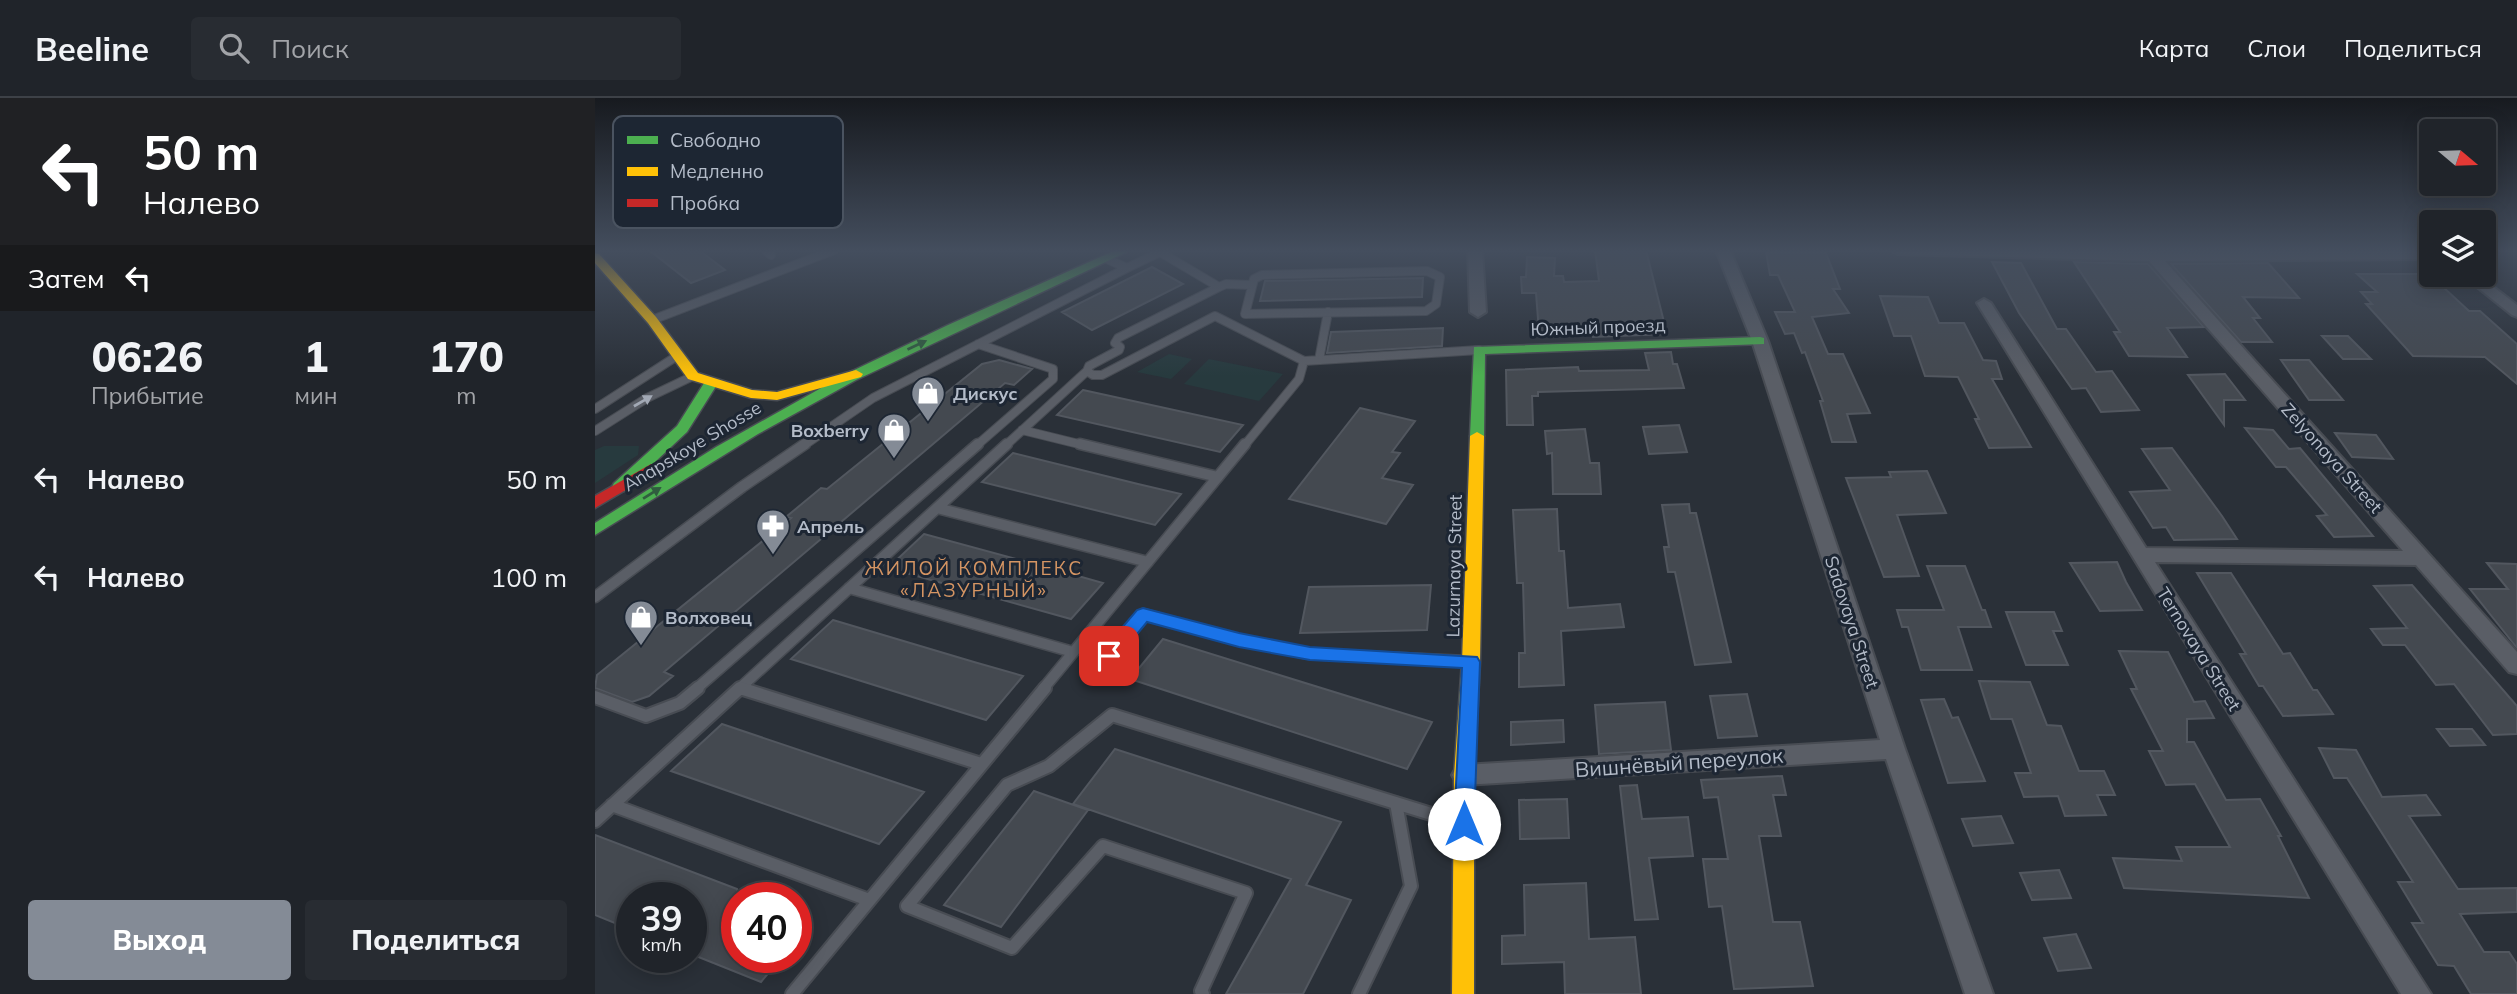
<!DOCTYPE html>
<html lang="ru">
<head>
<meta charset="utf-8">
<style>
  body { margin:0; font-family:Mulish,sans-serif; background:#282c32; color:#f1f3f6; height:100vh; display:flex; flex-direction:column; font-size:26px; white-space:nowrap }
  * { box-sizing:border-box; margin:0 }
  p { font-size:23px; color:#a2a4a8 }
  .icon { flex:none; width:38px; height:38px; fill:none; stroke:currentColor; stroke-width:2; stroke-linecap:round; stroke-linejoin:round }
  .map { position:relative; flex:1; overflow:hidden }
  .drawer { display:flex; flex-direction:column; background:#20242a; width:595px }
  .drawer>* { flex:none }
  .hud { background:#202124; color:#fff; overflow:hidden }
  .needle { width:46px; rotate:109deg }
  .fabs { position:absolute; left:1824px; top:21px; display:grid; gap:14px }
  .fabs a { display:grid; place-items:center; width:77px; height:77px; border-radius:7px; background:#20242a; box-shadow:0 4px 18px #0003,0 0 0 2px #3d4147; font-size:35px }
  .speed { position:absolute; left:21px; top:784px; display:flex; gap:14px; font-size:35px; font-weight:700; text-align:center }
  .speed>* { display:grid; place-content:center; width:91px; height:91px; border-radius:50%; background:#20242a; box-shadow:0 4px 18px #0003,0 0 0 2px #3d4147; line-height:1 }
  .speed small { font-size:18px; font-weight:400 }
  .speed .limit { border:10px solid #d22; background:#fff; color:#111 }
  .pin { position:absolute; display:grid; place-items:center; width:60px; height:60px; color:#fff; margin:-30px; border-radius:14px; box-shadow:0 4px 10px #0006 }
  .me { position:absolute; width:77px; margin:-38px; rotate:0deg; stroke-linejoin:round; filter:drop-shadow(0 0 5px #0008) }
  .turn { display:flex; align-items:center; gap:24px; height:147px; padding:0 28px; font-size:32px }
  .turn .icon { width:91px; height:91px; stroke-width:2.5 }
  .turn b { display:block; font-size:49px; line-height:60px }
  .then { display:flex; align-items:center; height:66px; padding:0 28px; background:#0003; gap:14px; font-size:26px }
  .eta { display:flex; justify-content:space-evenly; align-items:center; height:119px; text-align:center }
  .eta b { font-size:42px; font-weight:800; line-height:49px }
  .primary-button { display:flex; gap:14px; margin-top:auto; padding:14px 28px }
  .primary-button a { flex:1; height:80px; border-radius:7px; background:#848b96; color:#fff; font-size:28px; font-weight:800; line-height:80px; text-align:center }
  .primary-button a+a { background:#282c32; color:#f1f3f6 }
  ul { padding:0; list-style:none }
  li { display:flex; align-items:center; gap:21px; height:98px; padding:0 28px }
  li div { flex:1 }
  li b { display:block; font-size:26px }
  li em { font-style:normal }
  header { display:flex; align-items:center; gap:42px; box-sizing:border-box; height:98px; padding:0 35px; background:#20242a; border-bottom:2px solid #3d4147 }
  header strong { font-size:33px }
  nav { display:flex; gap:38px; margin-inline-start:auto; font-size:24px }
  .search { width:490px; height:63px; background:#282c32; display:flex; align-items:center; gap:18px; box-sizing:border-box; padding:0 24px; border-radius:7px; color:#a2a4a8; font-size:26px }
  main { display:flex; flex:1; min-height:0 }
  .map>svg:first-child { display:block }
</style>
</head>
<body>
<header>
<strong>Beeline</strong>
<div class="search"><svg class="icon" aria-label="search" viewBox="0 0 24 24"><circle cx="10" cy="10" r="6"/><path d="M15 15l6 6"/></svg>Поиск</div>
<nav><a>Карта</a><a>Слои</a><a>Поделиться</a></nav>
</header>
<main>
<section class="drawer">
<div class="hud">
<div class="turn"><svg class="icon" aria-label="left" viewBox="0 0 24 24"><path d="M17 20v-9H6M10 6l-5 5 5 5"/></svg><div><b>50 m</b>Налево</div></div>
<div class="then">Затем<svg class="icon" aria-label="left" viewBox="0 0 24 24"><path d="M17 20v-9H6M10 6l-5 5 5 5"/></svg></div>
</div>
<div class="eta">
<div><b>06:26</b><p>Прибытие</p></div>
<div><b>1</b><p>мин</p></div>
<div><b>170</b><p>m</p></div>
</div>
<ul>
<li><svg class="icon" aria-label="left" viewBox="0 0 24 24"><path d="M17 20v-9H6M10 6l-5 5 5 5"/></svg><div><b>Налево</b></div><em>50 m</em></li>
<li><svg class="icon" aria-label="left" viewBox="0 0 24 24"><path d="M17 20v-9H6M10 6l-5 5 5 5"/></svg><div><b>Налево</b></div><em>100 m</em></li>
</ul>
<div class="primary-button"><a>Выход</a><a>Поделиться</a></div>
</section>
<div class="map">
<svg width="1922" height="896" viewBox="0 0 1922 896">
  <rect width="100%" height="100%" fill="#2a3038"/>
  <path fill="#273a3e" d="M574 256 597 261 576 281 542 274Z
    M614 261 688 276 664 303 589 286Z
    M9 348H44L43 357 0 385V352Z"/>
  <path fill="#444950" stroke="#52575f" stroke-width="2" d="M54 152H104L130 172 96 185Z
    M1000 152H1051L1072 236 998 239 997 232 944 234 941 195H927L926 179H931L932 159 960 160 959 178H968L969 184 1004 183Z
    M1171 154 1231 155 1245 191H1238L1254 215 1217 219 1233 256H1248L1275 315 1252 316 1261 344H1237L1225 303H1228L1210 254 1207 255 1199 235 1190 236 1180 214H1200L1183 177H1175Z
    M1397 164 1426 165 1462 231H1471L1501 274 1517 273 1544 312 1506 314 1491 290 1477 291 1424 215Z
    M1479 164 1553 166 1609 229 1572 230 1592 259 1534 258 1519 234H1525Z
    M1673 165 1704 200 1648 199 1665 220H1658L1677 244H1646L1576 166Z
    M557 169 588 186 497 232 467 214Z
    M1762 176H1834L1874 213H1885L1922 246V286L1890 259 1818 258 1771 206H1777L1766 194H1782Z
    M828 180 827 199 665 203 670 183Z
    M1285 198 1333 199 1344 225H1369L1388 262 1401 263 1407 281H1397L1436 349 1394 350 1380 321H1384L1363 279 1330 278 1316 238H1299Z
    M848 230 847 248 732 255 736 234Z
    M1727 238H1753L1776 261H1748Z
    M1076 254 1078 266H1082L1089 290 943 294V298H937L938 327H912L911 272 983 269 984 273 1054 272 1050 255Z
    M404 262 437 271 419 287 410 285 69 574 78 578 54 598 37 604 0 590 2 577 196 420 191 419 226 390 232 391 387 266Z
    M1686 262H1714L1748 302H1714Z
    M1630 276 1650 302H1629V327L1593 277Z
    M488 292 648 327 625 354 462 317Z
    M765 310 820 323 797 354 805 355 787 380 818 387 791 426 694 401Z
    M1084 327 1092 354 1054 356 1048 329Z
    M1650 330 1678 332 1694 351 1705 350 1778 438 1739 439 1722 418 1732 417 1691 369H1681Z
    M990 331 995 365H1004L1006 396H958L957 355 952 356 950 333Z
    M1740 335 1781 337 1798 361 1757 359Z
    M1577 350 1627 418 1642 441 1579 442 1571 429 1558 430 1535 394 1575 392 1547 351Z
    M418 355 543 386 586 396 560 427 387 384Z
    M1332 373 1351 415 1302 417 1324 478 1289 479 1251 380 1296 379 1294 374Z
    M1094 406 1095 415H1101L1136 564 1100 567 1080 474H1073L1069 449H1074L1067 407Z
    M962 411 964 453H969L973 510 1025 506 1029 529 966 533 969 587 924 589V555H930L928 485H922L918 412Z
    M329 436 462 472 508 485 476 521 293 470Z
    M1522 464 1531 484 1547 512 1505 513 1475 465Z
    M1892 465 1922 466V550L1875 491H1913Z
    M1332 468H1370L1387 512H1390L1396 529H1363L1377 572H1326L1313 529H1307L1302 512H1349Z
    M1602 475H1636L1688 556 1695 555 1718 592H1722L1738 616 1688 618 1668 588H1664L1645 556H1651Z
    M836 487 832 532 705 535 714 489Z
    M1817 487 1922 608V636L1898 637 1859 586 1841 587 1810 547H1788L1776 531 1812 530 1779 488Z
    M1411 514H1459L1467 533H1458L1473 567H1431Z
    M238 522 379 564 428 578 391 622 196 561Z
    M568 541 762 601 837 624 812 671 535 581Z
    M1524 553 1573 554 1599 604 1610 603 1619 620 1592 621V644H1599L1631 702 1665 701 1686 738H1683L1714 800 1529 790 1518 760 1587 763 1581 749H1635L1600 686 1571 687 1554 653H1568L1536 591H1542Z
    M1384 583 1435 584 1452 627 1466 628 1484 673H1509L1520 697H1502L1511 717 1470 718 1463 698 1429 699 1420 675H1436L1417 621H1396Z
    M1152 596 1162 638 1123 640 1115 598Z
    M1349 601 1357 620 1363 619 1390 683 1353 685 1326 602Z
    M1070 604 1076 652 1004 656 1000 607Z
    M968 622 969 644 916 647V624Z
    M127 626 329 694 284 746 76 673Z
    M1842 631H1877L1890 647 1855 648Z
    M1724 650 1761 652 1787 699 1831 697 1845 717 1814 718 1863 791 1922 790V814L1865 816 1889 854H1914L1922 866V896H1876L1859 868 1843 867 1817 825H1828L1803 784H1818L1752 680H1739Z
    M520 651 746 724 711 787 756 802 708 896H631L696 781 478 706Z
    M1187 678 1191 697H1178L1186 738H1164L1178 824H1205L1218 888 1139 891 1127 808 1114 809 1108 761H1133L1123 699 1109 700 1106 682Z
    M1042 687 1047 721 1093 719 1098 758 1054 760 1063 821 1040 822 1025 688Z
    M439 693 493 712 406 829 349 807Z
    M972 701 974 740 925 741 924 702Z
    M1406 718 1418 745 1378 748 1367 721Z
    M0 737 142 791V859H187L166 884 96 856V800H37V832L0 817Z
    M1464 772 1476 800 1437 802 1425 775Z
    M991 785 994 841 1040 839 1046 896H970L969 864 907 866V838L930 837 929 787Z
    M1481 836 1496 870 1463 873 1449 840Z"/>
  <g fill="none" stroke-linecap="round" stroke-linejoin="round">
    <g stroke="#484c53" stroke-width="10">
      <path id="lane-far2" d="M170 152 176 157
        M512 161 532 170 565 154 624 189 523 240 520 245 525 249 524 252 494 268 492 273 498 277H507L620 218 709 263 884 252
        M832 173 845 179 841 206 831 213 650 216 659 181 667 177Z
        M624 189 631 186 657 187
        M57 222 239 152
        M724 262 733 214
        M0 311 82 258
        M427 332 492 348
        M0 333 52 300 98 278
        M208 348 278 300 532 170
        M381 348 458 281V271L383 246
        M410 348 492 273
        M649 348 704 281 709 263"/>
    </g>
    <g stroke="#484c53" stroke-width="13">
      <path id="lane-far1" d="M485 346 623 379
        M342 410 553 464
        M254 490 478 554
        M0 499 147 389 210 346
        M496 579 548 516 644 542 715 556 872 563
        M101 591 383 346
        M149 591 145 590 412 346
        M448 591 650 346"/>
    </g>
    <g stroke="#484c53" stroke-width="16">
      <path id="lane" d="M145 590 386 666
        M0 599 51 618 85 605 103 590
        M17 707 274 802
        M0 723 145 590
        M197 896 450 590
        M608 896 606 893 651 795 508 748 417 850 312 808 412 687 454 668 517 617 862 724
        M764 896 816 788 801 705"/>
    </g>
    <g stroke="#484c53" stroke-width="4">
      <path id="street" d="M873 152H887L891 214 883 219 875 214Z
        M1121 152H1135L1173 243 1310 651 1398 896H1370L1291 661 869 687 861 684 857 677 861 670 869 667 1285 642 1157 243Z
        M1296 152 1547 154 1545 152H1560L1562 155 1836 153V161L1570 163 1922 554V576L1914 574 1821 467 1560 464 1836 896H1806L1382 205 1389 201 1396 205 1551 450 1808 453 1554 163 1303 156Z
        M1867 177H1883L1922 207V219L1917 217Z"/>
    </g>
    <g stroke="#484c53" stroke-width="3">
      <path id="fast" d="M521 152H536L261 282 163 336 0 437V425L121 349 251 276 353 227Z
        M1165 239 1169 240V246L890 256 889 338 882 342 875 338 879 249Z
        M116 281 123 285 92 334 29 393H19L17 389 19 385 82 328 111 282Z"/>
    </g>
    <g stroke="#484c53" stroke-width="3">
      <path id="slow" d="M0 155 4 156 61 219 103 275 157 292 182 294 261 272 268 276 266 279 182 302 156 300 93 281 53 225 0 165Z
        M882 334 889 338 885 564 879 677V896H857L859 677 867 564 875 338Z"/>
    </g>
    <g stroke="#484c53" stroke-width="3">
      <path id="jam" d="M56 366 61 368 63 371 61 374 0 410V398Z"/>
    </g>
    <use href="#lane-far2" stroke="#5a5e66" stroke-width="8"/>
    <use href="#lane-far1" stroke="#5a5e66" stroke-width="10"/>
    <use href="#lane" stroke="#5a5e66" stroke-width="12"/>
    <use href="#street" fill="#5a5e66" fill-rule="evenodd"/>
    <use href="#fast" fill="#4caf50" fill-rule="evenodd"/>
    <use href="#slow" fill="#ffc107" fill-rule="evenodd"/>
    <use href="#jam" fill="#c62828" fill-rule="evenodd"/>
  </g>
  <defs><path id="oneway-solid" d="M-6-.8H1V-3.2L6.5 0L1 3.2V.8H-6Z" transform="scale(1.75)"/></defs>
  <g fill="#305d3f">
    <use href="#oneway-solid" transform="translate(322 247) rotate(-25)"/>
    <use href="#oneway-solid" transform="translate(57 395) rotate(-32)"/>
  </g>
  <use fill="#a2a9b5" href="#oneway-solid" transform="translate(48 303) rotate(-30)"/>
  <linearGradient id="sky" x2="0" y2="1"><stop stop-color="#171a1f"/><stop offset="0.55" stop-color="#444e5e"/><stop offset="1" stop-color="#444e5e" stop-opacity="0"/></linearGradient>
  <rect width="1922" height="278" fill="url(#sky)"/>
  <path fill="#1a73e8" stroke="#114b97" stroke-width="2" d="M548 510 644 535 715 549 882 559 885 564 879 726 876 733 869 735 862 733 859 726 867 570 715 562 644 549 552 524 520 563H507L505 558 507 553 542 512Z"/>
  <defs>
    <g id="shop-pin" transform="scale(1.75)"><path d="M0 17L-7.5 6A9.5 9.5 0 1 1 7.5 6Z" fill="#848b96" stroke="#1d2633"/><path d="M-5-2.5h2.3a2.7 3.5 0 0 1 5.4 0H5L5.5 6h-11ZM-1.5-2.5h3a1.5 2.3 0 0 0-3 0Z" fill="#fff"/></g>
    <g id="pharmacy-pin" transform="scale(1.75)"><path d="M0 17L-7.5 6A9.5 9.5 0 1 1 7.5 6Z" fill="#848b96" stroke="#1d2633"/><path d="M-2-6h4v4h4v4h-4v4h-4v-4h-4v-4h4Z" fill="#fff"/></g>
  </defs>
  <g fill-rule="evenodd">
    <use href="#shop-pin" x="333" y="295"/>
    <use href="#shop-pin" x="299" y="332"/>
    <use href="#pharmacy-pin" x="178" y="428"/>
    <use href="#shop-pin" x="46" y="519"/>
  </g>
  <g text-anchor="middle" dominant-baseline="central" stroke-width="6" stroke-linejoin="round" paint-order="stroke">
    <g font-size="18" fill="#b4bcc9" stroke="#1d2633">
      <text transform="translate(1003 229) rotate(-2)">Южный проезд</text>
      <text transform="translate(97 348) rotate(-31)">Anapskoye Shosse</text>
      <text transform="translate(1737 360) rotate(48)">Zelyonaya Street</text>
      <text transform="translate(859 468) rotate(-89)">Lazurnaya Street</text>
      <text transform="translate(1257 524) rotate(72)">Sadovaya Street</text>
      <text transform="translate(1604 551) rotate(58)">Ternovaya Street</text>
    </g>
    <g font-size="18" font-weight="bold" fill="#b4bcc9" stroke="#1d2633" text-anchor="start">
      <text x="358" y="295">Дискус</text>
      <text x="274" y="332" text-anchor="end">Boxberry</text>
      <text x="202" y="428">Апрель</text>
      <text x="70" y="519">Волховец</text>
    </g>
    <g font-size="19" letter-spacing="2" fill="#d59563" stroke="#1d2633">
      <text x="379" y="470">ЖИЛОЙ КОМПЛЕКС<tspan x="379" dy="22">«ЛАЗУРНЫЙ»</tspan></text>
    </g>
    <g font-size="21" fill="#b4bcc9" stroke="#1d2633">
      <text transform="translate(1084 664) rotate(-4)">Вишнёвый переулок</text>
    </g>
  </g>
  <rect x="18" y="18" width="230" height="112" rx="10" fill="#1d2633" stroke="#4a5360" stroke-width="2"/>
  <rect x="32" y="38" width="31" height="8" fill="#4caf50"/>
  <rect x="32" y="69" width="31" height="9" fill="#ffc107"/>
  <rect x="32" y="101" width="31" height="8" fill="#c62828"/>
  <g font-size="19" fill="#b4bcc9">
    <text x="75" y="49">Свободно</text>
    <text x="75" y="80">Медленно</text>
    <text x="75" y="112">Пробка</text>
  </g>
</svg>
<div class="fabs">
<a><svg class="needle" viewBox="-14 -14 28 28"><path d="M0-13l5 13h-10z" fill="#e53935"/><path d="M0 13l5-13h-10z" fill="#a2a4a8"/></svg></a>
<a><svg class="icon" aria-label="layers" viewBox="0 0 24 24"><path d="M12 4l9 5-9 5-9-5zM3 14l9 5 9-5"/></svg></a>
</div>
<div class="speed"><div>39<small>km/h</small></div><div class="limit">40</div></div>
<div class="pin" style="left:514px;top:558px;background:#d93025"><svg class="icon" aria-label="arrive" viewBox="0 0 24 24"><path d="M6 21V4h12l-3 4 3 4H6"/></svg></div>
<svg class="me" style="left:869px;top:726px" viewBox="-20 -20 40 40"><circle r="19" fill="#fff"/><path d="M0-13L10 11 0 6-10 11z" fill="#1a73e8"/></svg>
</div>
</main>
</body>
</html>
